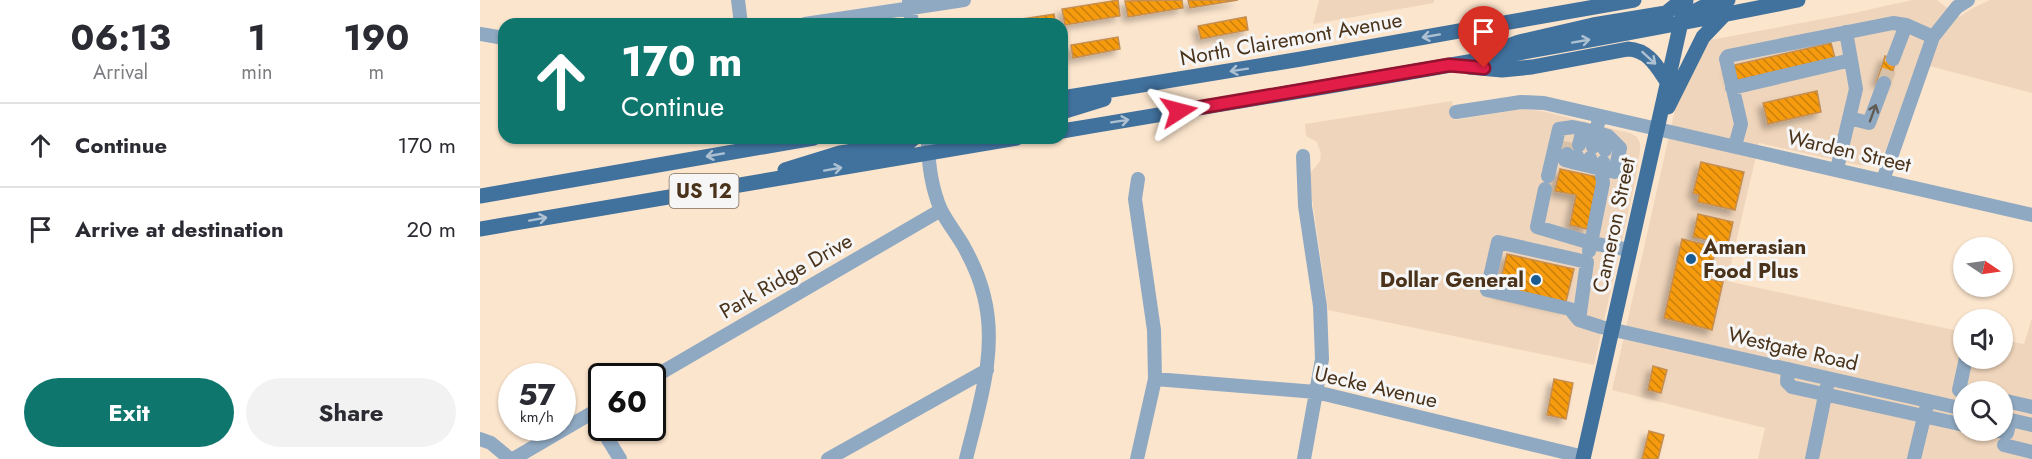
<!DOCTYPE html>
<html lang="en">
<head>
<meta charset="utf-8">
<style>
  body { margin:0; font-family:Jost,sans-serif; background:#f2f2f3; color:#2b2b33; height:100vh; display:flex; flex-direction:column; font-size:22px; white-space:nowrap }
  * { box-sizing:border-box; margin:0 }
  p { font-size:20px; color:#7c7c81 }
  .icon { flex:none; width:33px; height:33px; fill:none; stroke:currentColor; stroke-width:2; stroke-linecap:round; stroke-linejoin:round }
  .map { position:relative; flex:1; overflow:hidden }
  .details { display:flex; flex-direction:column; background:#fff; width:480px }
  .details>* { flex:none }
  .banner { position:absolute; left:18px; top:18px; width:570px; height:126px; border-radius:18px; box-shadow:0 2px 4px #0004; background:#0f766e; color:#fff; overflow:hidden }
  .needle { width:39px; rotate:103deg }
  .tools { position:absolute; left:1473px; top:237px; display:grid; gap:12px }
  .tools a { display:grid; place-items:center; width:60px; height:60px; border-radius:50%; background:#fff; box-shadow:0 2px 4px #0004; font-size:30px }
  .speed { position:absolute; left:18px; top:363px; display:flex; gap:12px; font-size:30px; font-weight:700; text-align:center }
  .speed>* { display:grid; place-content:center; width:78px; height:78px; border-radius:50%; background:#fff; box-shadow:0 2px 4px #0004; line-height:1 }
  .speed small { font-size:15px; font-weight:400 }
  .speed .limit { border:3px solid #111; border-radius:9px; background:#fff; color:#111 }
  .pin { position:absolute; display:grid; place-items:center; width:51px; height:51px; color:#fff; margin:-62px -26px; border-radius:50% 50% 50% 0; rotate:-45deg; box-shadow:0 0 6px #0007 }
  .pin .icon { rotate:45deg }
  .me { position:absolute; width:66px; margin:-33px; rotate:81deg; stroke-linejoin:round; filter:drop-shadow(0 0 4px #0008) }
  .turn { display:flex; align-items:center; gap:21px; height:126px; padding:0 24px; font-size:27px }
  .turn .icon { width:78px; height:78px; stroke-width:2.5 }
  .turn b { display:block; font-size:42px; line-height:51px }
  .eta { display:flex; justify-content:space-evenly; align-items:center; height:102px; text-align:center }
  .eta b { font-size:36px; font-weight:700; line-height:42px }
  .button { display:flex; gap:12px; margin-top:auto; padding:12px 24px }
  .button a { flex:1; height:69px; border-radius:36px; background:#0f766e; color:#fff; font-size:24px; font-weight:700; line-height:69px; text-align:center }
  .button a+a { background:#f2f2f3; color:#2b2b33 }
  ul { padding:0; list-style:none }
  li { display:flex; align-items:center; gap:18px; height:84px; padding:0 24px; border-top:2px solid #e1e1e2 }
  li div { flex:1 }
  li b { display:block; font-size:22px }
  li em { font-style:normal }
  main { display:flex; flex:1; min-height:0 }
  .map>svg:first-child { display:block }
</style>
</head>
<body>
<main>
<section class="details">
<div class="eta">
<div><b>06:13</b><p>Arrival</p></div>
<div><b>1</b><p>min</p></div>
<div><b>190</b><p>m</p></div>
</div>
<ul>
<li><svg class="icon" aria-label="ahead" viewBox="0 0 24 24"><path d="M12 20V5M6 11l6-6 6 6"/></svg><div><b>Continue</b></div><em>170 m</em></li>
<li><svg class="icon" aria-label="arrive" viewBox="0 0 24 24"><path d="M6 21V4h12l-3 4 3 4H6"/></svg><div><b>Arrive at destination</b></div><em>20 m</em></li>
</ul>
<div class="button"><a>Exit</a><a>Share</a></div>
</section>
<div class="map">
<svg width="1552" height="459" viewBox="0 0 1552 459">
  <defs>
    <pattern id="building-back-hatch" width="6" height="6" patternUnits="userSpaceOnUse" patternTransform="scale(1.5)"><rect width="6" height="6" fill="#f69b11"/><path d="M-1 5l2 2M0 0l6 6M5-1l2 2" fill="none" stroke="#c97f0f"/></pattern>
    <filter id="shadow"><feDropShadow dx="-5" dy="5" stdDeviation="3" flood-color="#0004"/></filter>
  </defs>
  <rect width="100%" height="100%" fill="#fce5cd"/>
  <path fill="#efd5bb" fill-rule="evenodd" d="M839 0H954V3L833 24Z
    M1432 0H1457L1479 17 1493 8 1510 0H1552V93L1438 63 1405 151 1393 163 1386 166 1378 165 1279 143 1247 281 1483 332 1484 358H1522L1523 340 1544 344 1552 318V459H1278L1285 428 1132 390 1198 96 1225 41 1374 13ZM1484 392H1522V430H1484Z
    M972 101 975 120 1041 109 1062 111 1150 133 1157 137 1160 143V150L1156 178 1114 365 848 310 829 177 831 172 840 161 841 154 837 142 826 136 825 124Z"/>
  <path fill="url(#building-back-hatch)" stroke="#c58e52" stroke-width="1.5" filter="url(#shadow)" d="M638 0 640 16 585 25 582 9Z
    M702 0 703 8 648 17 645 1Z
    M708 0H758L710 8Z
    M574 14 576 24H542L541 19Z
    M766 17 768 30 721 39 718 26Z
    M638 37 640 49 593 58 591 45Z
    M1351 43 1355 58 1254 81 1250 66Z
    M1405 56 1416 60 1409 85 1397 81Z
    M1337 91 1341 112 1288 124 1283 103Z
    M1221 162 1264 172 1255 210 1218 202 1219 195 1213 193Z
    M1080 169 1118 177 1107 229 1090 225 1096 195 1075 191Z
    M1218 214 1253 222 1248 244 1213 237Z
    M1202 239 1236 247 1229 279 1243 282 1232 330 1184 318Z
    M1027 254 1094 269 1085 306 1018 291Z
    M1173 366 1187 370 1181 393 1168 390Z
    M1074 379 1093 383 1086 419 1067 415Z
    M1169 431 1184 435 1178 459H1162Z"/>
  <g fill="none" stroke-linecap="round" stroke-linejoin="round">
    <path stroke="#d8c1a9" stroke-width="14" stroke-dasharray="14 7" stroke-linecap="butt" d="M1404 83 1413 59
      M1087 154 1089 142"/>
    <path stroke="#8fa9c2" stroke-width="14" d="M258 0 261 24
      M429 2 432 24
      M325 24 484 0
      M1366 32 1371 60
      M0 34 24 38
      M1413 59 1426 25
      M1252 88 1371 60 1376 89 1357 169
      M976 112 1041 102 1064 103 1552 215
      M1369 118 1389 123 1404 83
      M1103 129 1128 136 1125 150
      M1128 136 1140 148 1135 172 1121 169 1123 183 1111 243 1150 250
      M448 138C448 162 451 187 461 210 467 222 476 233 483 245 492 261 500 279 504 296 518 351 499 405 486 459
      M1255 146 1261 124 1246 59 1248 56 1413 23 1426 25 1453 37
      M1113 147 1118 123
      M1087 154 1085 160 1096 163
      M823 156 825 206 840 306 842 359 824 459
      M1097 156 1096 163 1109 166
      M1110 158 1109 166 1121 169 1123 162
      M1068 176 1079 129 1093 127 1103 129 1099 145
      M1403 180 1453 37 1477 7 1488 0
      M1065 189 1057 227 1111 243 1109 251
      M1099 320 1107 262 1018 242 1007 290 1090 309 1099 320 1121 327 1484 409
      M1308 369 1307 382 1312 387 1484 425
      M172 378 461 210
      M675 379 836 392 1104 457
      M1485 392 1479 390 1486 358
      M1522 400 1552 407
      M112 413 140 459
      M1522 418 1552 425
      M1514 430 1527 433 1530 420
      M0 439 11 443 30 459
      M1524 445 1552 452
      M33 459 122 407
      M348 459 507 370
      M657 459 675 379 674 330 655 199 658 179
      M1332 459 1347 386
      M1434 459 1446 409"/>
    <path stroke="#41719d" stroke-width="15" d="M1202 23C1214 8 1229 4 1248 0
      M1023 48 1039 42 1113 25 1186 13 1202 0
      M989 67 1022 70 1052 67 1148 49C1169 50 1177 67 1188 83
      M582 98 821 59 1154 0
      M1188 107 1223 37 1244 15
      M582 112 624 99
      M582 131C828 90 1074 49 1318 0
      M305 170 360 153 428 143 434 138
      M0 196 334 138
      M0 229 537 138
      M1103 459 1206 0"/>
  </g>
  <defs><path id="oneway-shaft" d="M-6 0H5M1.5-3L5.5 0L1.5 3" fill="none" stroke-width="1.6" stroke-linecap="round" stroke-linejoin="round" transform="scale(1.5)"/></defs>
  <g stroke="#aec1d2">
    <use href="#oneway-shaft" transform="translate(951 36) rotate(170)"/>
    <use href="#oneway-shaft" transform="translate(1101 41) rotate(-10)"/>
    <use href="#oneway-shaft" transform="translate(1169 58) rotate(42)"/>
    <use href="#oneway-shaft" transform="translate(759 70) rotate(171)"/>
    <use href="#oneway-shaft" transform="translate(640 121) rotate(-9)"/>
    <use href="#oneway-shaft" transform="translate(235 155) rotate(170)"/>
    <use href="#oneway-shaft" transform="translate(353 169) rotate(-10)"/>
    <use href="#oneway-shaft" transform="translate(58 219) rotate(-10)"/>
  </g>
  <use stroke="#625c55" href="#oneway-shaft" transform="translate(1393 113) rotate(-70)"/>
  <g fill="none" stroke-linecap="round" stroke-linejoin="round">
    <g stroke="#92132f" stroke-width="15">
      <path id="route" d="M699 111 969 65 1004 68"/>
    </g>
    <use href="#route" stroke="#e11d48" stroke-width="10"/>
  </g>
  <g fill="#1a5c91" stroke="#f6f6f6" stroke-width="2">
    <circle cx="1211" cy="259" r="6"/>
    <circle cx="1056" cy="280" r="6"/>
  </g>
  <g text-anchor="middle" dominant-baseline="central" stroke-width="6" stroke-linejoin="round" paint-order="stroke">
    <rect fill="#f6f6f6" stroke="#7e6e5c" stroke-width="1.5" x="189.5" y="174" width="69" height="34" rx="4.5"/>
    <g font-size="20" font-weight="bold" fill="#4a331a">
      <text x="224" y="191">US 12</text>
    </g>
    <g font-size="21" fill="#4a331a" stroke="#f6f6f6">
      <text transform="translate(811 39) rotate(-10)">North Clairemont Avenue</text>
      <text transform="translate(1369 151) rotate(13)">Warden Street</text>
      <text transform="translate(1134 225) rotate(-78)">Cameron Street</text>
      <text transform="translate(306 276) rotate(-30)">Park Ridge Drive</text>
      <text transform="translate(1313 349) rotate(13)">Westgate Road</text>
      <text transform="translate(896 387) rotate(13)">Uecke Avenue</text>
    </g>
    <g font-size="21" font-weight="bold" fill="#4a331a" stroke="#f6f6f6" text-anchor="start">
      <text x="1223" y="247">Amerasian<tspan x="1223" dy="24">Food Plus</tspan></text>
      <text x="1044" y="280" text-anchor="end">Dollar General</text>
    </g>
  </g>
</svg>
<div class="tools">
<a><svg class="needle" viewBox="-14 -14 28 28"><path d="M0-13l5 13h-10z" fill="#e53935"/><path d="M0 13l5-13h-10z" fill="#7c7c81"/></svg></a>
<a><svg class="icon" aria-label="sound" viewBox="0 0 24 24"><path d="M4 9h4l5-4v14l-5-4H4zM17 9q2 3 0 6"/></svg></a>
<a><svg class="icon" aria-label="search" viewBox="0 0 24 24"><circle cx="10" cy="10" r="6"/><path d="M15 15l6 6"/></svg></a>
</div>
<div class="speed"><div>57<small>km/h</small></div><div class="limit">60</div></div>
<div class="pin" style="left:1004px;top:68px;background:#d93025"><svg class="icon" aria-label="arrive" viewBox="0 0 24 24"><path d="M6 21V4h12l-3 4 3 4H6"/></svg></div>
<svg class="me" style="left:699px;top:111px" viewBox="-20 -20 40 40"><path d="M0-17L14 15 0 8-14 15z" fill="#e11d48" stroke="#fff" stroke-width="4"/></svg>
<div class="banner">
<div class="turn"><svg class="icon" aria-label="ahead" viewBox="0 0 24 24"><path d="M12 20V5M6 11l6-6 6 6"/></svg><div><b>170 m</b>Continue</div></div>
</div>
</div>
</main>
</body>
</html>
